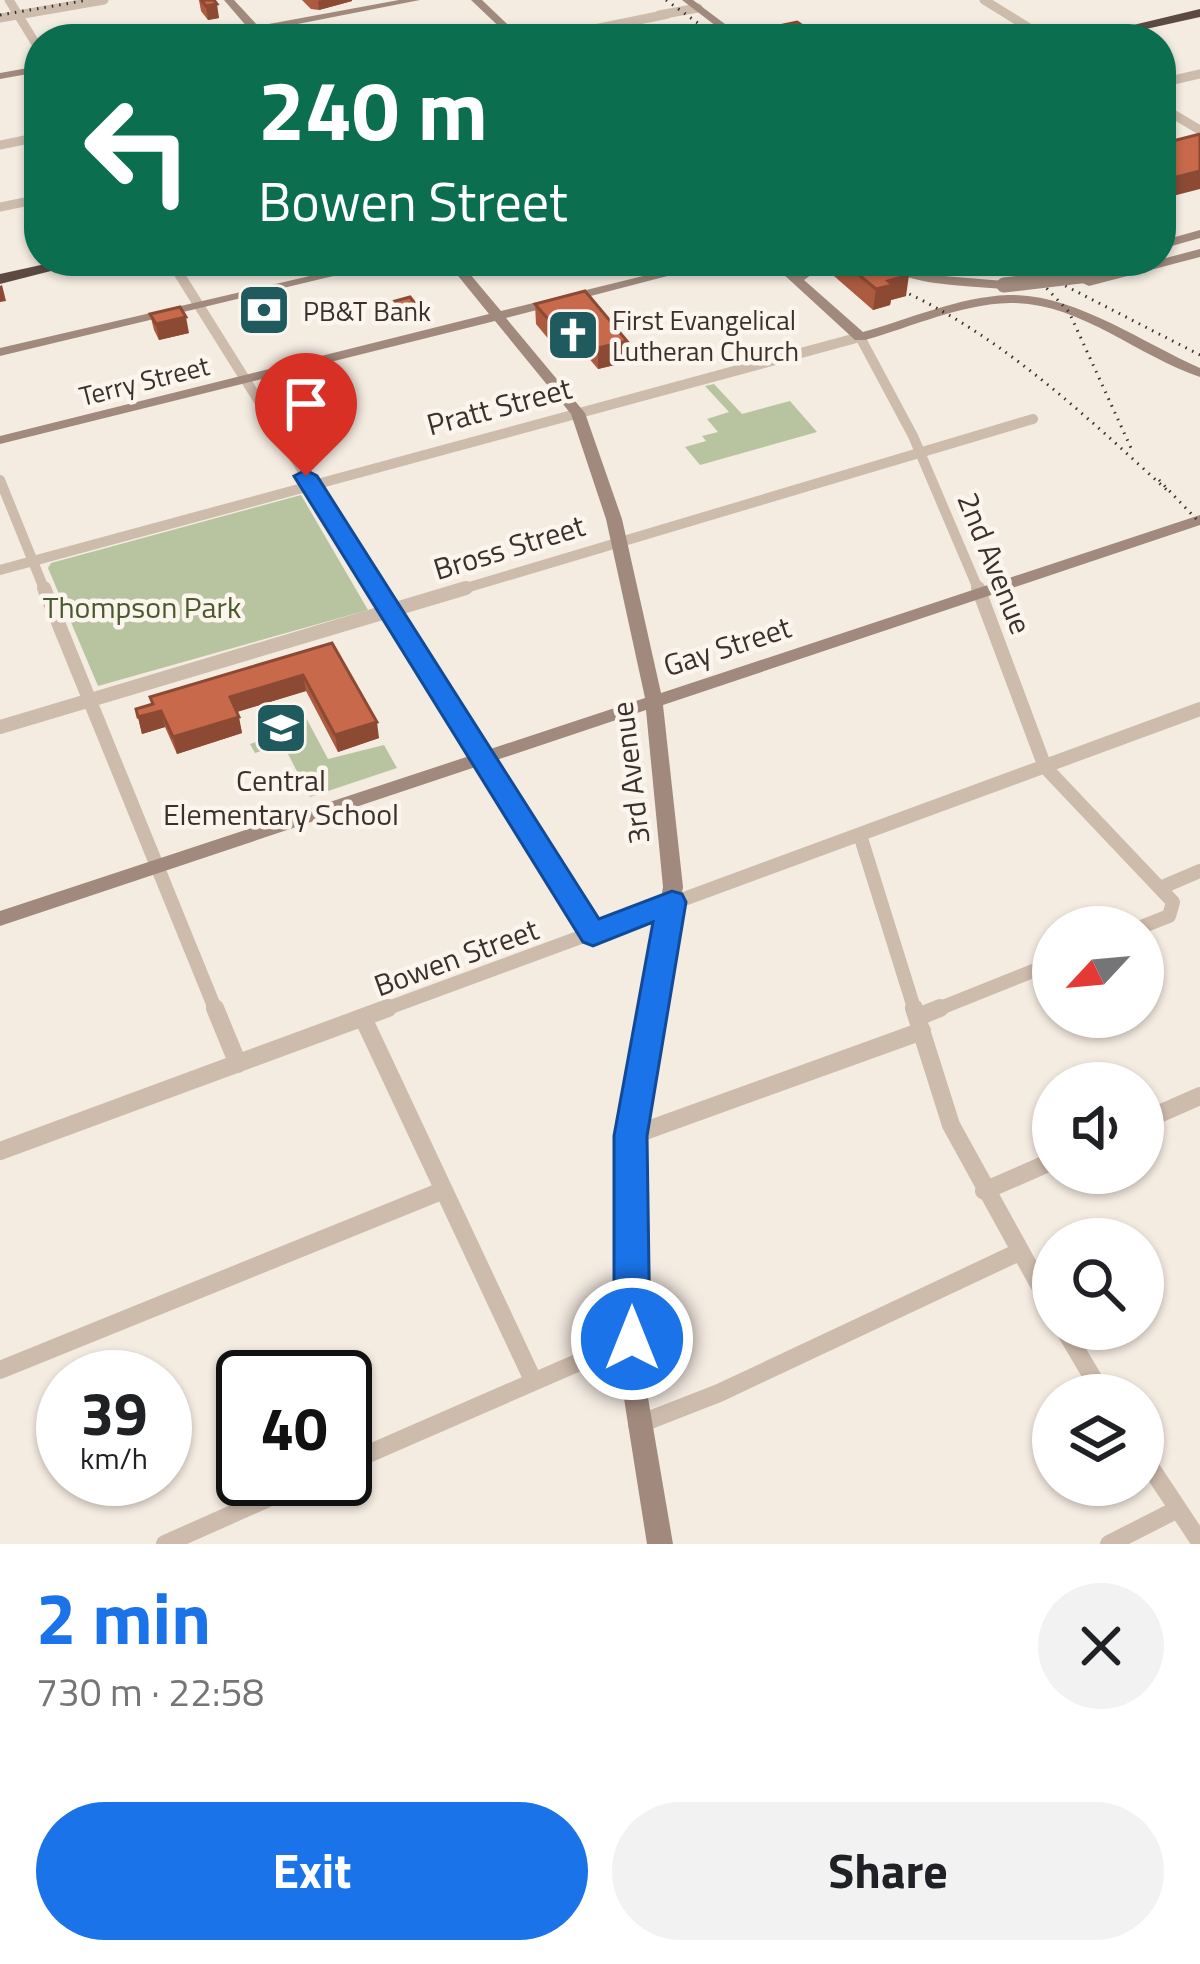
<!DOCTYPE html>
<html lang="en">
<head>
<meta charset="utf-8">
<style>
  body { margin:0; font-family:"Titillium Web",sans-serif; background:#f2f2f2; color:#202124; height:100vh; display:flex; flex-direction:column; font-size:45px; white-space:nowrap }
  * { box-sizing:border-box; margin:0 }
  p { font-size:39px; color:#757577 }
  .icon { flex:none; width:66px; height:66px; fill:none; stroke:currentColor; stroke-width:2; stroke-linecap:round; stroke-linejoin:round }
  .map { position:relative; height:1544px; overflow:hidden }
  .side { display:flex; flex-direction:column; background:#fff; flex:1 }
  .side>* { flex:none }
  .banner { position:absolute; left:24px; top:24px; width:1152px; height:252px; border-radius:48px; box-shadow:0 3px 9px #0004; background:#0b6e4f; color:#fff; overflow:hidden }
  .needle { width:78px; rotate:244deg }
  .controls { position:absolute; left:1032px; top:906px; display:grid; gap:24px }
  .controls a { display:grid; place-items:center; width:132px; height:132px; border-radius:50%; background:#fff; box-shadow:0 3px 9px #0004; font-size:60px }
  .speed { position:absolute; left:36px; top:1350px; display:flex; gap:24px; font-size:60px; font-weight:700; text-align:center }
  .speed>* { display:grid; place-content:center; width:156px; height:156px; border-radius:50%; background:#fff; box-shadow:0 3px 9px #0004; line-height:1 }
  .speed small { font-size:30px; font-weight:400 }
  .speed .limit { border:6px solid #111; border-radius:18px; background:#fff; color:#111 }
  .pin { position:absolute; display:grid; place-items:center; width:102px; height:102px; color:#fff; margin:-123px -51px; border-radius:50% 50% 50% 0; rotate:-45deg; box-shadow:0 0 12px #0007 }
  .pin .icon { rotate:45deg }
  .me { position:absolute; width:132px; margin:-66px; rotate:0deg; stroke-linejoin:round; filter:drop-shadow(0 0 9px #0008) }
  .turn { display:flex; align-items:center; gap:42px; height:252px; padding:0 36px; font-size:54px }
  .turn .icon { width:156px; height:156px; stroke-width:2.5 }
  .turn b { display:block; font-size:84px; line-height:102px }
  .round { display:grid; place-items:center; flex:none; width:126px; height:126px; border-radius:63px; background:#f2f2f2 }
  .overview { display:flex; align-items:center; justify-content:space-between; height:204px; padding:0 36px }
  h1 { font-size:72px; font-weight:700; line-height:90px; color:#1a73e8 }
  .action { display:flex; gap:24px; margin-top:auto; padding:24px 36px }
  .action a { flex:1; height:138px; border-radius:72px; background:#1a73e8; color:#fff; font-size:48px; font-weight:700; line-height:138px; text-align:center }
  .action a+a { background:#f2f2f2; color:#202124 }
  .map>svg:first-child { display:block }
</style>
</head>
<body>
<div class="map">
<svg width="1200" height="1544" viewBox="0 0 1200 1544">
  <rect width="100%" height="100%" fill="#f4ebe1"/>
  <path fill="#b8c4a0" d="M714 384 742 414 790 401 817 432 700 465 685 447 706 441 702 436 718 432 707 419 729 412 705 386Z
    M301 495 368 610 98 686 48 568 51 563Z
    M304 714 328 759 384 745 397 768 310 797 283 744 255 753 250 744 267 738 262 727Z"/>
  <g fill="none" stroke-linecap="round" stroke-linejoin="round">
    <path stroke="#cdbbac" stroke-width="9" d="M9 0 39 49
      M984 0 1047 39
      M659 15 698 8
      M0 18 104 0
      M545 39 668 14
      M1161 83 1200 74
      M1161 107 1200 130
      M0 145 39 137
      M0 207 39 199"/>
    <path stroke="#cdbbac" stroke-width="10" d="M171 261 378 591
      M0 480 45 591
      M0 570 860 337 913 436 979 591
      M456 591 1033 419"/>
    <path stroke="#cdbbac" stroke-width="14" d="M44 588 216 1011
      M376 588 593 934
      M978 588 1045 767 1173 902 1169 916 1141 927
      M0 727 466 588
      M860 835 915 1011
      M1160 888 1200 871
      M380 1011 1200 709
      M933 1011 1053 963"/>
    <path stroke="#cdbbac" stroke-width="18" d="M215 1008 238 1064
      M914 1008 951 1125 1053 1310
      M918 1017 940 1008
      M364 1020 533 1380
      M1143 1121 1200 1096
      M631 1136 922 1031
      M0 1151 388 1008
      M984 1191 1053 1161
      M1064 1329 1103 1395
      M0 1370 444 1190
      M637 1425 719 1393 1019 1252
      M1143 1456 1200 1542
      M345 1464 632 1339
      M165 1544 311 1479
      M1109 1544 1178 1509"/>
    <path fill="#a18a7d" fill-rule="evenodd" d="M224 0H234L258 26 399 0H420L262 31 265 35 260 38 253 33 221 39H199L248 28Z
      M471 0H482L523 39H512Z
      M682 0H693L745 39H733Z
      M39 66V72L0 79V73Z
      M1200 230V238L1161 249V241Z
      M1200 249V257L1089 286 1033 261C1058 261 1083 261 1109 261L1103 265 1071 270 1090 278Z
      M374 261H396L0 356V348Z
      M446 261H459L501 311 704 261H725L506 318 585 413 622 519 661 693 1200 515V525L663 705 683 887 643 1123 640 1173 646 1386 673 1544H647L622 1386 618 1173 621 1123 663 887 646 710 0 926V911L645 698 606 519 571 414 495 321 0 444V436L489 314Z
      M769 261H783L796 273 814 261H874L932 275 1004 281 1010 285 1004 289C981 287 958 286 935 283 893 277 841 249 804 280L863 332C910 319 958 297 1008 295 1076 294 1140 342 1200 368V377C1137 356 1079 302 1010 303 960 304 912 327 865 340H855Z"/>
    <path fill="#5c4a42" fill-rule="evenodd" d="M1200 9V17L1101 39H1075Z
      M59 261H90L0 284V274Z"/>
    <path stroke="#3b302b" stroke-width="3" stroke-dasharray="1.5 6" stroke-linecap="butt" d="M666 0 720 39
      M0 15 88 0
      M1021 261 1069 312 1131 448
      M875 279C990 324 1079 410 1169 492
      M1052 279 1200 355
      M1159 480 1200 523"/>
    <path stroke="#a18a7d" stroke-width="15" d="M1004 285 1097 274"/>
  </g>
  <path fill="#ac5a40" d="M199 0H214L219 18 208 20 201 11Z
    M302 0H352V1L319 10 311 9Z
    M764 29 814 34V39H763Z
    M835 261H872L906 296 891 300 890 305 873 310 834 276Z
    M585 291 627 362 598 369 581 349 569 352 563 345 555 347 536 324 535 304Z
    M395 301 421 321 407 324 396 311Z
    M150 314 189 333 159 340 154 330Z
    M332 643 379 738 338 752 306 691 237 712 242 733 177 754 165 727 142 734 136 709 152 704 150 697Z"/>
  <path fill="#8c4a34" d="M322 0H352V1L319 10 318 1Z
    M217 4 219 18 208 20 206 6Z
    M1200 171V189L1161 199V181Z
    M909 275 906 296 891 300 890 305 873 310 876 289 888 281Z
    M2 285 6 301 0 302V286Z
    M420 310 421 321 407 324 406 314Z
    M186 317 189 333 159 340 156 324Z
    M563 324V345L555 347 554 326Z
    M581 328V349L569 352V331Z
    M627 341V362L598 369V348Z
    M303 675 306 691 233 713 230 697Z
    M161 711 165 727 142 734 138 717Z
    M239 717 242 733 177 754 173 737Z
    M377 722 379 738 338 752 335 735Z"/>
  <path fill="#c8694b" stroke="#8c4a34" stroke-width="3" d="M201 0H214L217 4 206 6Z
    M797 22 814 34 791 39H777L764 29Z
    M1200 134V171L1161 181V144Z
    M842 261H872L909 275 888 281 893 285 876 289Z
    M585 291 627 341 598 348 581 328 569 331 563 324 554 326 535 304Z
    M410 297 420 310 406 314 395 301Z
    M180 307 186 317 156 324 150 314Z
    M332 643 377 722 335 735 303 675 230 697 239 717 173 737 161 711 138 717 136 709 153 704 150 697Z"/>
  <path fill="#1a73e8" stroke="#114b97" stroke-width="3" d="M306 470 317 476 599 919 672 891 682 894 686 902 647 1136 650 1339 645 1351 632 1356 619 1351 614 1339V1136L653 922 593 946 583 942 294 476Z"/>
  <defs>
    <g id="bank-square" transform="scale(2.7)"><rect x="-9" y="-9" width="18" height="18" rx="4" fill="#1f5a5e" stroke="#fbf5ee"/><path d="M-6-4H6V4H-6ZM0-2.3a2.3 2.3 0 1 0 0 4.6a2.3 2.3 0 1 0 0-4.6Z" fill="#fff"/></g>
    <g id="church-square" transform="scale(2.7)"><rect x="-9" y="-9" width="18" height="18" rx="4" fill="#1f5a5e" stroke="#fbf5ee"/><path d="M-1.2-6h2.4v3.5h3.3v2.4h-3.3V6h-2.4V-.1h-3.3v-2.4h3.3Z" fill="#fff"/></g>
    <g id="school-square" transform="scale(2.7)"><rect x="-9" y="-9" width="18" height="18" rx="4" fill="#1f5a5e" stroke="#fbf5ee"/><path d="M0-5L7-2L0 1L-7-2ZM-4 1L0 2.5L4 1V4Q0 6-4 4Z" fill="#fff"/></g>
  </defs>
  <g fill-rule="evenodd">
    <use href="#bank-square" x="264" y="310"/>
    <use href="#church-square" x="573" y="335"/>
    <use href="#school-square" x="281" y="728"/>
  </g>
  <g text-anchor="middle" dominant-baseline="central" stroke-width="9" stroke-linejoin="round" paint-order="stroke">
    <g font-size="27" fill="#3b302b" stroke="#fbf5ee" text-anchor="start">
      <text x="303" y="310">PB&amp;T Bank</text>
      <text x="612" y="319">First Evangelical<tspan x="612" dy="31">Lutheran Church</tspan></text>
    </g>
    <g font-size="27" fill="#3b302b" stroke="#fbf5ee">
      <text transform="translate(144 380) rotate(-14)">Terry Street</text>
    </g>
    <g font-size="30" fill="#3b302b" stroke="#fbf5ee">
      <text transform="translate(499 406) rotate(-15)">Pratt Street</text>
      <text transform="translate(509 547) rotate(-17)">Bross Street</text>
      <text transform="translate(995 563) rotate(68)">2nd Avenue</text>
      <text transform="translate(727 646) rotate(-18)">Gay Street</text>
      <text transform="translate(630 773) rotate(-97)">3rd Avenue</text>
      <text transform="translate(456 957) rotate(-20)">Bowen Street</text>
    </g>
    <g font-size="30" fill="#4a5a2e" stroke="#fbf5ee">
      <text x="142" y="607">Thompson Park</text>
    </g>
    <g font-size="30" fill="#3b302b" stroke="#fbf5ee">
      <text x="281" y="780">Central<tspan x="281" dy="34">Elementary School</tspan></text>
    </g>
  </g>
</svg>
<div class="controls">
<a><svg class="needle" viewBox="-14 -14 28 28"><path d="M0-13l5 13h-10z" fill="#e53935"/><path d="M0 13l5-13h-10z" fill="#757577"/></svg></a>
<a><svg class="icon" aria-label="sound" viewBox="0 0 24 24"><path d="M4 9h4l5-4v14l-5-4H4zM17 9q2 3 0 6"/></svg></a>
<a><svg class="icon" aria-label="search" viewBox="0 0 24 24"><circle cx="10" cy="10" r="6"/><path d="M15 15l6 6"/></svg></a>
<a><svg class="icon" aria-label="layers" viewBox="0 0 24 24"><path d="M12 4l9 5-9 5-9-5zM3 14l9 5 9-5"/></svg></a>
</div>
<div class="speed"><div>39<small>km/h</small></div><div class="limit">40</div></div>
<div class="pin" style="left:306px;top:476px;background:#d93025"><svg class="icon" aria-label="arrive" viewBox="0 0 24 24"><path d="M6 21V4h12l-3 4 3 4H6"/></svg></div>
<svg class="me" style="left:632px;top:1339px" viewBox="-20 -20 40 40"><circle r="17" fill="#1a73e8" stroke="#fff" stroke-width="3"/><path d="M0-11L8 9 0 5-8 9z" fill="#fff"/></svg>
<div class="banner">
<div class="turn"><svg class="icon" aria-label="left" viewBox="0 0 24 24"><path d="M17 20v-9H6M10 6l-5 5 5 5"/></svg><div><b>240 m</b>Bowen Street</div></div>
</div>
</div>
<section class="side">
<div class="overview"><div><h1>2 min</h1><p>730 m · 22:58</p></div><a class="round"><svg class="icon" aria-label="close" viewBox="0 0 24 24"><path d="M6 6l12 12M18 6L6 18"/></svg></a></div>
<div class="action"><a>Exit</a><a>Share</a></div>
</section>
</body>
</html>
